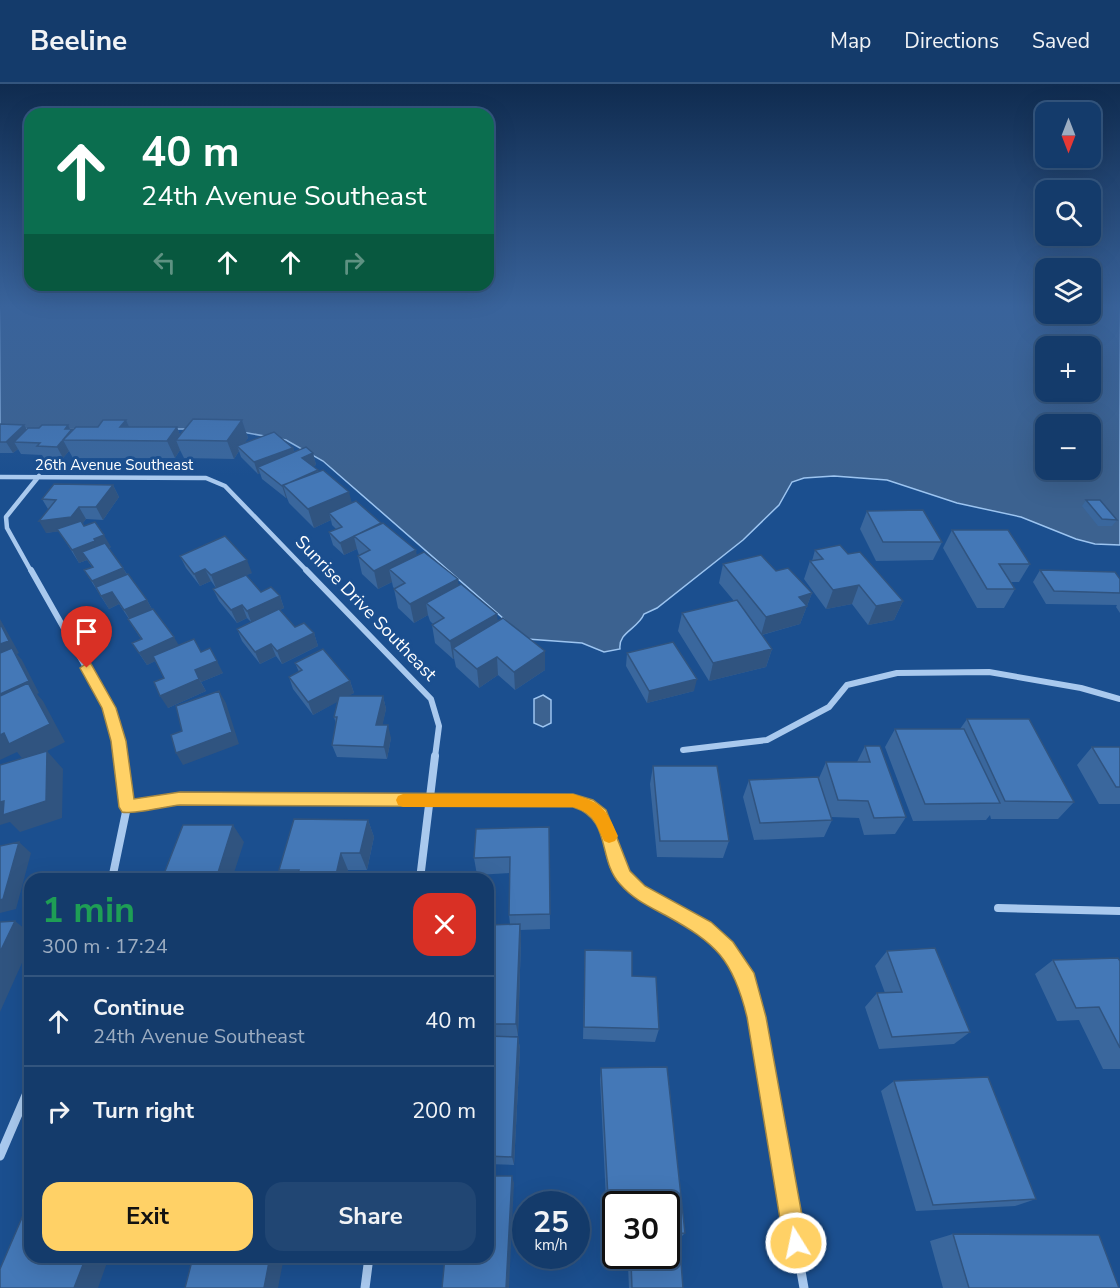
<!DOCTYPE html>
<html lang="en">
<head>
<meta charset="utf-8">
<style>
  body { margin:0; font-family:"Nunito Sans",sans-serif; background:#214673; color:#f1f3f6; height:100vh; display:flex; flex-direction:column; font-size:22px; white-space:nowrap }
  * { box-sizing:border-box; margin:0 }
  p { font-size:20px; color:#9dadc1 }
  .icon { flex:none; width:33px; height:33px; fill:none; stroke:currentColor; stroke-width:2; stroke-linecap:round; stroke-linejoin:round }
  .map { position:relative; flex:1; overflow:hidden }
  .details { position:absolute; left:24px; top:789px; width:470px; height:390px; display:flex; flex-direction:column; background:#143b6b; border-radius:18px; box-shadow:0 6px 24px #0002,0 0 0 2px #33557e }
  .details>* { flex:none }
  .guide { position:absolute; left:24px; top:24px; width:470px; height:183px; border-radius:18px; box-shadow:0 6px 24px #0002,0 0 0 2px #33557e; background:#0b6e4f; color:#fff; overflow:hidden }
  .needle { width:39px; rotate:180deg }
  .buttons { position:absolute; left:1035px; top:18px; display:grid; gap:12px }
  .buttons a { display:grid; place-items:center; width:66px; height:66px; border-radius:12px; background:#143b6b; box-shadow:0 6px 24px #0002,0 0 0 2px #33557e; font-size:30px }
  .speed { position:absolute; left:512px; top:1107px; display:flex; gap:12px; font-size:30px; font-weight:700; text-align:center }
  .speed>* { display:grid; place-content:center; width:78px; height:78px; border-radius:50%; background:#143b6b; box-shadow:0 6px 24px #0002,0 0 0 2px #33557e; line-height:1 }
  .speed small { font-size:15px; font-weight:400 }
  .speed .limit { border:3px solid #111; border-radius:9px; background:#fff; color:#111 }
  .pin { position:absolute; display:grid; place-items:center; width:51px; height:51px; color:#fff; margin:-62px -26px; border-radius:50% 50% 50% 0; rotate:-45deg; box-shadow:0 0 6px #0007 }
  .pin .icon { rotate:45deg }
  .me { position:absolute; width:66px; margin:-33px; rotate:350deg; stroke-linejoin:round; filter:drop-shadow(0 0 4px #0008) }
  .turn { display:flex; align-items:center; gap:21px; height:126px; padding:0 18px; font-size:27px }
  .turn .icon { width:78px; height:78px; stroke-width:2.5 }
  .turn b { display:block; font-size:42px; line-height:51px }
  .lanes { display:flex; align-items:center; height:57px; padding:0 18px; background:#0003; justify-content:center; gap:30px; direction:ltr }
  .lanes .off { opacity:.35 }
  .round { display:grid; place-items:center; flex:none; width:63px; height:63px; border-radius:18px; background:#214673 }
  .summary { display:flex; align-items:center; justify-content:space-between; height:102px; padding:0 18px }
  h1 { font-size:36px; font-weight:700; line-height:45px; color:#1e9e55 }
  .button { display:flex; gap:12px; margin-top:auto; padding:12px 18px }
  .button a { flex:1; height:69px; border-radius:18px; background:#ffd166; color:#111; font-size:24px; font-weight:700; line-height:69px; text-align:center }
  .button a+a { background:#214673; color:#f1f3f6 }
  ul { padding:0; list-style:none }
  li { display:flex; align-items:center; gap:18px; height:90px; padding:0 18px; border-top:2px solid #33557e }
  li div { flex:1 }
  li b { display:block; font-size:22px }
  li em { font-style:normal }
  header { display:flex; align-items:center; gap:36px; box-sizing:border-box; height:84px; padding:0 30px; background:#143b6b; border-bottom:2px solid #33557e }
  header strong { font-size:28px }
  nav { display:flex; gap:33px; margin-inline-start:auto; font-size:21px }
  .map>svg:first-child { display:block }
</style>
</head>
<body>
<header>
<strong>Beeline</strong>
<nav><a>Map</a><a>Directions</a><a>Saved</a></nav>
</header>
<div class="map">
<svg width="1120" height="1204" viewBox="0 0 1120 1204">
  <rect width="100%" height="100%" fill="#1b4f8f"/>
  <path fill="#3c6290" stroke="#9cc4f0" stroke-width="1.5" fill-rule="evenodd" d="M0 223H1045L1046 230H1090L1091 223H1120V461L1095 460 1076 455 1021 433 957 419 887 396 834 392 804 394 792 398 779 421 743 456 657 524 644 530C638 545 618 548 620 565L604 568 582 559 527 555 323 377 286 356 226 345H0ZM1046 262H1090V308H1046ZM1046 340H1090V386H1046Z
    M543 611 551 616V639L543 643 534 639V615Z"/>
  <g fill="none" stroke-linecap="round" stroke-linejoin="round">
    <path stroke="#a9c9ee" stroke-width="4.5" d="M0 393 206 394 225 402 307 487
      M31 487 7 444 6 433 39 392"/>
    <path stroke="#a9c9ee" stroke-width="6" d="M31 486 109 624 120 673
      M306 486 431 615 439 642 435 673
      M683 666 767 656 829 623 847 601 897 589 989 588 1081 604 1120 615"/>
    <path stroke="#a9c9ee" stroke-width="8" d="M127 723 152 717 180 715 573 716C627 738 599 770 632 802 644 814 660 820 675 828 709 844 741 870 751 908
      M112 795 127 723 120 672
      M420 795 435 672
      M998 824 1120 827"/>
    <path stroke="#a9c9ee" stroke-width="9" d="M751 906 804 1204
      M0 1072 30 1002
      M365 1204 369 1173"/>
  </g>
  <path fill="#3a679d" d="M126 336 129 343H177L180 351 242 336 248 354 244 359 293 364 294 368 313 369 316 381 313 382 352 419 416 471 458 501 498 537 545 586 515 606 498 591 479 604 456 583 454 574 453 575 435 559 432 541 433 540 430 537 428 531 414 539 398 524 394 505H395L393 503 392 498 378 505 362 490 358 472 359 471 357 465 344 471 333 461 329 448 336 445 332 441 331 436 314 444 289 419 287 414H286L262 395 260 389 258 390 241 373 239 367 234 375 184 374 180 366 175 374H73L69 367 63 374H44L42 371 21 370 18 365 13 369H0V340L27 345H72L98 343Z
    M113 401 119 413 103 436 86 435 82 440 84 442 111 463 109 464 127 490 147 516 152 525 178 562 201 568 223 589 201 598 206 607 168 624 164 594 155 577 147 581 132 559 141 555 128 535H129L119 520 109 525 84 486 92 483 87 476 79 479 59 447 46 449 48 425 42 415Z
    M1086 416 1117 436 1112 442H1098L1082 422Z
    M867 427 942 458 933 476 876 477 860 445Z
    M952 446 1030 480 1019 498H1011L1015 505 1004 524H977L943 464Z
    M815 466 848 470 903 517 894 536 868 541 852 520 826 525 804 495 810 477H812Z
    M180 472 252 489 246 491 261 508 280 512 284 524 280 526 295 543 314 549 318 562 282 580 276 572 260 580 242 557 237 545 251 538 247 534 237 539 219 517 213 505 216 504 211 497 200 502 186 484Z
    M723 480 776 487 812 509 800 540 762 551 772 565 766 583 709 597 678 547 682 529 734 517 719 499Z
    M1040 486 1120 509V529L1116 523 1117 521 1046 520 1033 498Z
    M627 569 694 607 647 619 626 582Z
    M295 579 350 597 354 609 347 612H383L386 625 382 641 391 654 387 675 337 673 332 661 336 640 334 633 338 617 313 631 293 605 289 593 299 588Z
    M967 635 1074 718 1058 735H991L990 731 986 736 913 737 885 663 895 645H960Z
    M865 662 906 733 895 750 864 751 859 734 831 733 832 736 824 753 754 756 743 713 749 696 819 694 826 678H857Z
    M1092 663H1120V720H1099L1077 681Z
    M653 682 729 757 723 774 657 773 650 700Z
    M368 736 374 753 367 786H348L346 795H285L279 786Z
    M549 743 550 845 520 846 521 855 518 952 498 953H518L520 965 514 1081 488 1080V841L510 840 509 831 510 789 477 791 474 774Z
    M585 866 632 892 659 945 655 958 583 955Z
    M887 867 970 948 954 960 879 965 865 923 877 909H885L875 882Z
    M1053 876 1120 877V985H1103L1079 936 1057 937 1035 890Z
    M601 984 685 1149 679 1155H666V1120H615V1156H608L600 995Z
    M894 997 1036 1115 1015 1122 916 1127 881 1007Z
    M953 1150 1119 1204H943L930 1157Z
    M631 1178 683 1204H629L628 1182Z"/>
  <path fill="#305480" d="M126 336 134 354 120 343Z
    M242 336 248 354 241 365 237 362 239 367 234 375 227 357Z
    M24 341 31 352 14 358 18 365 13 369 6 358Z
    M68 341 71 347 63 356 69 367 63 374 57 363 65 345Z
    M177 343 182 356H176L180 366 175 374 167 357Z
    M293 364 296 375 258 383 260 389 258 390 254 378Z
    M313 369 316 381 305 386 302 374Z
    M113 401 119 413 103 436 96 423Z
    M283 401 287 414H286L282 402Z
    M349 408 354 427 329 429 331 436 314 444 308 425Z
    M79 423 86 435 78 445 46 449 39 437Z
    M104 451 111 463 101 467 82 468 87 476 79 479 72 466 94 455Z
    M354 453 357 465 344 471 340 459Z
    M416 466 419 485H389L392 498 378 505 374 487Z
    M247 476 252 489 216 504 211 491Z
    M123 484 130 496 99 509 92 497Z
    M205 485 211 497 200 502 194 490Z
    M458 495 460 514 426 519 428 531 414 539 410 520Z
    M859 501 852 520 826 525 833 506Z
    M112 508 119 520 109 525 101 512Z
    M812 509 800 540 761 551 766 533 799 513Z
    M280 512 284 524 252 540 247 527Z
    M147 516 154 529 132 539 124 526Z
    M903 517 894 536 868 541 876 522Z
    M242 521 247 534 237 539 231 526Z
    M497 530 499 548 453 564 454 574 453 575 450 557Z
    M0 535 19 569 17 570 22 576 39 609 37 610 43 617 65 658 25 678 17 668 0 676Z
    M314 549 318 562 282 580 277 567Z
    M174 553 181 565 147 581 139 569Z
    M271 560 276 572 260 580 255 568Z
    M772 565 766 583 709 597 713 579Z
    M545 567V586L515 606 514 588Z
    M497 573 498 591 479 604 477 585Z
    M217 577 223 589 201 598 195 586Z
    M199 595 206 607 168 624 160 612Z
    M697 595 694 607 647 619 649 607Z
    M350 597 354 609 313 631 308 618Z
    M219 607 226 619 239 660 183 681 176 669Z
    M383 612 386 625 380 654 376 641Z
    M388 641 391 654 387 675 384 663Z
    M47 667 63 685 62 734 20 748 10 738 0 741V718Z
    M368 736 374 753 367 786 360 769Z
    M233 741 244 758 232 795H216Z
    M19 758 31 769 16 825 0 829V816Z
    M341 769 348 786 346 795H335Z
    M15 837 30 849V861L0 928V868Z
    M520 840 521 855 518 952 516 940Z
    M518 953 520 965 514 1081 512 1073Z
    M512 1092 514 1099 509 1204H506Z
    M86 1173H109L98 1204H74Z
    M270 1173H284L278 1204H264Z"/>
  <path fill="#4478b7" stroke="#305480" stroke-width="1.5" d="M193 335 242 336 227 357 176 356Z
    M103 336H126L120 343H177L167 357 63 356 76 343H98Z
    M0 340 24 341 6 358H0Z
    M42 341H68L65 345H72L57 363 37 362 40 359 14 358 28 344H39Z
    M274 348 293 364 254 378 237 362Z
    M306 363 313 369 302 374 318 386 282 402 258 383Z
    M323 386 349 408 308 425 283 401Z
    M54 400 113 401 96 423H79L71 433 39 437 56 416 42 415Z
    M1086 416H1100L1117 436 1102 435Z
    M356 417 381 439 340 459 329 448 342 443 329 429Z
    M923 426 942 458H883L867 427Z
    M81 437 84 442 95 438 104 451 94 455 95 457 72 466 57 445Z
    M383 439 416 466 374 487 358 472 370 466 354 452Z
    M952 446H1008L1030 480H999L1015 505H987Z
    M225 452 247 476 211 491 205 485 194 490 180 472Z
    M105 459 123 484 92 497 84 486 93 483 82 468Z
    M840 461 848 470 860 468 903 517 876 522 859 501 833 506 810 477 823 475 815 466Z
    M424 468 458 495 410 520 394 505 405 499 389 485Z
    M761 471 776 487 788 484 812 509 799 513 807 522 766 533 723 480Z
    M1040 486 1115 488 1120 495V509L1054 507Z
    M128 490 147 516 124 526 112 508 101 512 96 503Z
    M246 491 261 508 271 503 280 512 247 527 242 521 231 526 213 505Z
    M461 500 497 530 450 557 432 541 444 534 426 519Z
    M737 516 772 565 713 579 682 529Z
    M153 525 174 553 139 569 132 559 142 555 128 535Z
    M279 525 295 543 304 539 314 549 277 567 271 560 255 568 237 545Z
    M503 534 545 567 514 588 497 573 477 585 453 564Z
    M0 539 9 557 0 560Z
    M194 555 201 568 210 564 217 577 195 586 199 595 160 612 154 598 164 594 153 572Z
    M673 558 697 595 649 607 627 569Z
    M12 564 29 597 0 610V569Z
    M323 565 350 597 308 618 289 593 302 586 295 579Z
    M28 599 50 640 9 660 4 649 0 651V612Z
    M219 607 232 648 176 669 171 651 182 647 176 622Z
    M339 612H383L376 641H388L384 663 332 661 337 633H334Z
    M967 635H1029L1074 718 1005 717Z
    M895 645H964L1000 719 925 720Z
    M865 662H880L906 733 874 734 868 717 838 716 826 678H870Z
    M1092 663H1120V703H1116Z
    M47 667 46 717 3 731 4 717 0 718V681Z
    M653 682H717L729 757H660Z
    M818 693 832 736 760 739 749 696Z
    M294 735 368 736 360 769H341L335 795H296L299 786H279Z
    M183 741H233L216 795H162Z
    M549 743 550 830 509 831 510 773 474 774 476 745Z
    M19 758 3 815 0 816V762Z
    M15 837 0 868V838Z
    M520 840 516 940H488V841Z
    M935 864 970 948 892 953 877 909 902 908 887 867Z
    M585 866 632 867V892L656 893 659 945 584 943Z
    M1118 874 1120 877V964L1099 923 1076 924 1053 876Z
    M488 952 518 953 512 1073 488 1072Z
    M667 983 685 1149 666 1150V1120H615V1151H610L601 984Z
    M988 993 1036 1115 933 1121 894 997Z
    M488 1092H512L506 1204H442L445 1173H488Z
    M30 1115V1173H86L74 1204H0V1185Z
    M953 1150 1099 1151 1119 1204H969Z
    M193 1173H270L264 1204H185Z
    M631 1178H681L683 1204H632Z"/>
  <linearGradient id="sky" x2="0" y2="1"><stop stop-color="#0f2b4f"/><stop offset="0.57" stop-color="#39639b"/><stop offset="1" stop-color="#39639b" stop-opacity="0"/></linearGradient>
  <rect width="1120" height="391" fill="url(#sky)"/>
  <path fill="#ffd166" stroke="#a68842" stroke-width="1.5" d="M87 579 91 580 116 624 126 657 134 715 180 708 573 710 593 716 606 726 630 787 645 802 711 838 733 858 754 889 766 933 807 1159 804 1167 796 1170 788 1167 784 1159 747 933C733 875 716 859 665 831 648 822 633 815 620 800 597 775 612 735 573 723L180 721C167 722 130 731 122 728L119 723 111 657 102 624 80 584Z"/>
  <path fill="#f59e0b" d="M403 710H573C602 719 606 724 618 752L615 757 609 759 604 757C595 738 595 730 573 723H403L398 721 396 716 398 712Z"/>
  <g text-anchor="middle" dominant-baseline="central" stroke-width="6" stroke-linejoin="round" paint-order="stroke">
    <g font-size="15" fill="#fff" stroke="#1b4f8f">
      <text x="114" y="381">26th Avenue Southeast</text>
    </g>
    <g font-size="18" fill="#fff" stroke="#1b4f8f">
      <text transform="translate(366 524) rotate(46)">Sunrise Drive Southeast</text>
    </g>
  </g>
</svg>
<div class="buttons">
<a><svg class="needle" viewBox="-14 -14 28 28"><path d="M0-13l5 13h-10z" fill="#e53935"/><path d="M0 13l5-13h-10z" fill="#9dadc1"/></svg></a>
<a><svg class="icon" aria-label="search" viewBox="0 0 24 24"><circle cx="10" cy="10" r="6"/><path d="M15 15l6 6"/></svg></a>
<a><svg class="icon" aria-label="layers" viewBox="0 0 24 24"><path d="M12 4l9 5-9 5-9-5zM3 14l9 5 9-5"/></svg></a>
<a>+</a>
<a>−</a>
</div>
<div class="speed"><div>25<small>km/h</small></div><div class="limit">30</div></div>
<div class="pin" style="left:87px;top:584px;background:#d93025"><svg class="icon" aria-label="arrive" viewBox="0 0 24 24"><path d="M6 21V4h12l-3 4 3 4H6"/></svg></div>
<svg class="me" style="left:796px;top:1159px" viewBox="-20 -20 40 40"><circle r="17" fill="#ffd166" stroke="#fff" stroke-width="3"/><path d="M0-11L8 9 0 5-8 9z" fill="#fff"/></svg>
<div class="guide">
<div class="turn"><svg class="icon" aria-label="ahead" viewBox="0 0 24 24"><path d="M12 20V5M6 11l6-6 6 6"/></svg><div><b>40 m</b>24th Avenue Southeast</div></div>
<div class="lanes"><svg class="icon off" aria-label="left" viewBox="0 0 24 24"><path d="M17 20v-9H6M10 6l-5 5 5 5"/></svg><svg class="icon" aria-label="ahead" viewBox="0 0 24 24"><path d="M12 20V5M6 11l6-6 6 6"/></svg><svg class="icon" aria-label="ahead" viewBox="0 0 24 24"><path d="M12 20V5M6 11l6-6 6 6"/></svg><svg class="icon off" aria-label="right" viewBox="0 0 24 24"><path d="M7 20v-9h11M14 6l5 5-5 5"/></svg></div>
</div>
<section class="details">
<div class="summary"><div><h1>1 min</h1><p>300 m · 17:24</p></div><a class="round" style="background:#d93025;color:#fff"><svg class="icon" aria-label="close" viewBox="0 0 24 24"><path d="M6 6l12 12M18 6L6 18"/></svg></a></div>
<ul>
<li><svg class="icon" aria-label="ahead" viewBox="0 0 24 24"><path d="M12 20V5M6 11l6-6 6 6"/></svg><div><b>Continue</b><p>24th Avenue Southeast</p></div><em>40 m</em></li>
<li><svg class="icon" aria-label="right" viewBox="0 0 24 24"><path d="M7 20v-9h11M14 6l5 5-5 5"/></svg><div><b>Turn right</b></div><em>200 m</em></li>
</ul>
<div class="button"><a>Exit</a><a>Share</a></div>
</section>
</div>
</body>
</html>
